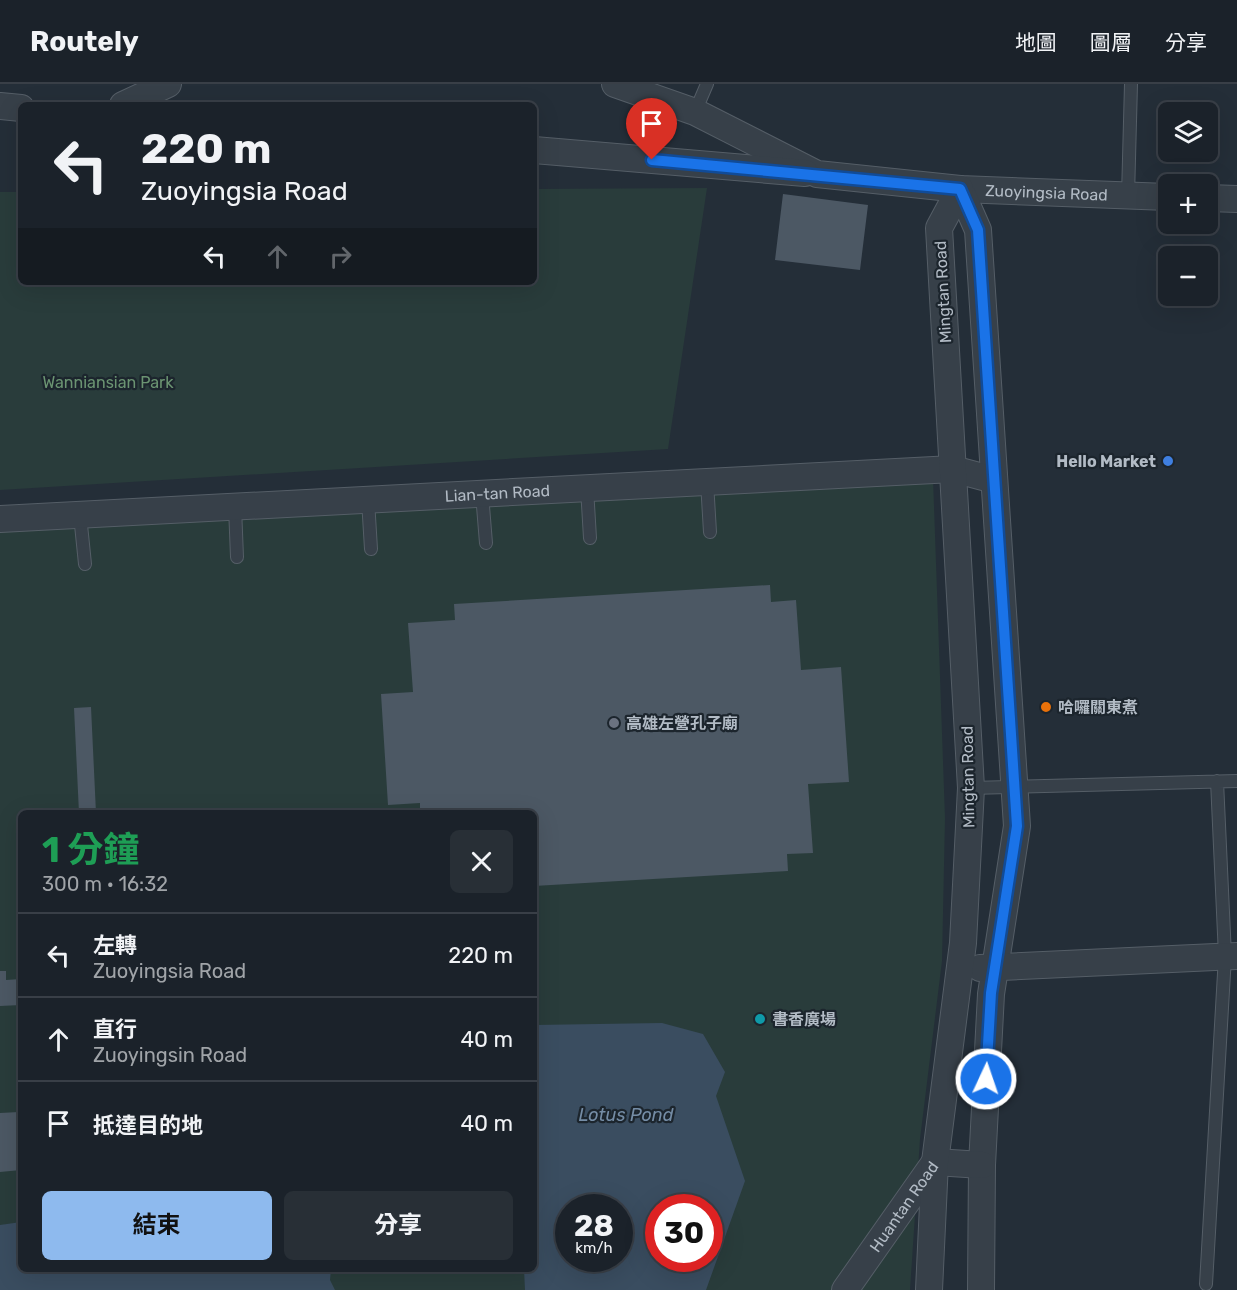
<!DOCTYPE html>
<html lang="zh-TW">
<head>
<meta charset="utf-8">
<style>
  body { margin:0; font-family:Rubik,"Noto Sans TC",sans-serif; background:#282f36; color:#f1f3f6; height:100vh; display:flex; flex-direction:column; font-size:22px; white-space:nowrap }
  * { box-sizing:border-box; margin:0 }
  p { font-size:20px; color:#a0a4a8 }
  .icon { flex:none; width:33px; height:33px; fill:none; stroke:currentColor; stroke-width:2; stroke-linecap:round; stroke-linejoin:round }
  .map { position:relative; flex:1; overflow:hidden }
  .details { position:absolute; left:18px; top:726px; width:519px; height:462px; display:flex; flex-direction:column; background:#1b222a; border-radius:9px; box-shadow:0 6px 24px #0002,0 0 0 2px #393f47 }
  .details>* { flex:none }
  .guide { position:absolute; left:18px; top:18px; width:519px; height:183px; border-radius:9px; box-shadow:0 6px 24px #0002,0 0 0 2px #393f47; background:#1b222a; color:#f1f3f6; overflow:hidden }
  .buttons { position:absolute; left:1158px; top:18px; display:grid; gap:12px }
  .buttons a { display:grid; place-items:center; width:60px; height:60px; border-radius:9px; background:#1b222a; box-shadow:0 6px 24px #0002,0 0 0 2px #393f47; font-size:30px }
  .speed { position:absolute; left:555px; top:1110px; display:flex; gap:12px; font-size:30px; font-weight:700; text-align:center }
  .speed>* { display:grid; place-content:center; width:78px; height:78px; border-radius:50%; background:#1b222a; box-shadow:0 6px 24px #0002,0 0 0 2px #393f47; line-height:1 }
  .speed small { font-size:15px; font-weight:400 }
  .speed .limit { border:9px solid #d22; background:#fff; color:#111 }
  .pin { position:absolute; display:grid; place-items:center; width:51px; height:51px; color:#fff; margin:-62px -26px; border-radius:50% 50% 50% 0; rotate:-45deg; box-shadow:0 0 6px #0007 }
  .pin .icon { rotate:45deg }
  .me { position:absolute; width:66px; margin:-33px; rotate:3deg; stroke-linejoin:round; filter:drop-shadow(0 0 4px #0008) }
  .turn { display:flex; align-items:center; gap:21px; height:126px; padding:0 24px; font-size:27px }
  .turn .icon { width:78px; height:78px; stroke-width:2.5 }
  .turn b { display:block; font-size:42px; line-height:51px }
  .lanes { display:flex; align-items:center; height:57px; padding:0 24px; background:#0003; justify-content:center; gap:30px; direction:ltr }
  .lanes .off { opacity:.35 }
  .round { display:grid; place-items:center; flex:none; width:63px; height:63px; border-radius:9px; background:#282f36 }
  .summary { display:flex; align-items:center; justify-content:space-between; height:102px; padding:0 24px }
  h1 { font-size:36px; font-weight:700; line-height:45px; color:#1e9e55 }
  .button { display:flex; gap:12px; margin-top:auto; padding:12px 24px }
  .button a { flex:1; height:69px; border-radius:9px; background:#8ebaee; color:#111; font-size:24px; font-weight:700; line-height:69px; text-align:center }
  .button a+a { background:#282f36; color:#f1f3f6 }
  ul { padding:0; list-style:none }
  li { display:flex; align-items:center; gap:18px; height:84px; padding:0 24px; border-top:2px solid #393f47 }
  li div { flex:1 }
  li b { display:block; font-size:22px }
  li em { font-style:normal }
  header { display:flex; align-items:center; gap:36px; box-sizing:border-box; height:84px; padding:0 30px; background:#1b222a; border-bottom:2px solid #393f47 }
  header strong { font-size:28px }
  nav { display:flex; gap:33px; margin-inline-start:auto; font-size:21px }
  .map>svg:first-child { display:block }
</style>
</head>
<body>
<header>
<strong>Routely</strong>
<nav><a>地圖</a><a>圖層</a><a>分享</a></nav>
</header>
<div class="map">
<svg width="1237" height="1206" viewBox="0 0 1237 1206">
  <rect width="100%" height="100%" fill="#242e38"/>
  <path fill="#293c3b" fill-rule="evenodd" d="M707 104 668 365 0 406V108H21V198H534V105Z
    M933 394 945 734 942 877 920 1055 910 1206H0V444ZM21 729H534V1185H21ZM568 1124H620V1174H568ZM658 1124H710V1174H658Z"/>
  <path fill="#3a4d60" fill-rule="evenodd" d="M662 939 703 950 725 988 716 1012 745 1097 706 1206H525L524 1185H534V941ZM568 1124H620V1174H568ZM658 1124H710V1174H658Z
    M21 1138V1185H331L330 1196 335 1206H0V1141Z"/>
  <path fill="#4c5864" d="M783 110 868 121 860 186 775 176Z
    M770 501 771 518 796 516 801 586 841 583 849 698 808 700 813 769 787 770 788 787 534 802V729H420V719L388 721 381 610 413 608 408 539 455 536 454 520Z
    M91 623 96 729H79L74 624Z
    M0 887H6V896L21 895V921L0 922Z
    M19 1028 21 1086 0 1088V1029Z"/>
  <g fill="none" stroke-linecap="round" stroke-linejoin="round">
    <g stroke="#555e67" stroke-width="14">
      <path id="lane" d="M695 28 707 0
        M1128 112 1131 0
        M707 398 710 448
        M587 404 590 454
        M482 410 486 459
        M368 416 371 465
        M235 423 237 473
        M80 431 85 480
        M971 704 1237 697
        M1206 1200 1225 872 1217 697"/>
    </g>
    <g stroke="#555e67" stroke-width="28">
      <g id="street">
        <path id="s1" d="M615 0 695 28 817 90 960 105 1168 113"/>
        <path d="M123 21 168 0"/>
        <path d="M0 22 21 24"/>
        <path d="M534 66 805 89"/>
        <path d="M960 105 978 146 1017 742 991 910 982 1081 981 1206"/>
        <path d="M1208 114 1237 115"/>
        <path id="s2" d="M0 435 953 385 994 396"/>
        <path d="M980 884 1237 872"/>
        <path d="M935 1078 982 1081"/>
        <path id="s3" d="M845 1206 935 1078"/>
        <path d="M929 1206 935 1078 963 859 971 704 939 144 960 105"/>
      </g>
    </g>
    <use href="#lane" stroke="#374049" stroke-width="12"/>
    <use href="#street" stroke="#374049" stroke-width="26"/>
  </g>
  <g fill="none" stroke-linecap="round" stroke-linejoin="round">
    <g stroke="#114b97" stroke-width="15">
      <path id="route" d="M652 76 960 105 978 146 1017 742 991 909 986 995"/>
    </g>
    <use href="#route" stroke="#1a73e8" stroke-width="10"/>
  </g>
  <circle fill="#3f7fe0" stroke="#1c252d" stroke-width="2" cx="1168" cy="377" r="6"/>
  <circle fill="#e8710a" stroke="#1c252d" stroke-width="2" cx="1046" cy="623" r="6"/>
  <circle fill="#6b7280" stroke="#1c252d" stroke-width="2" cx="614" cy="639" r="6"/>
  <circle fill="#0f9aa8" stroke="#1c252d" stroke-width="2" cx="760" cy="935" r="6"/>
  <g text-anchor="middle" dominant-baseline="central" stroke-width="4.5" stroke-linejoin="round" paint-order="stroke">
    <g font-size="16" fill="#b2bbc5" stroke="#1c252d">
      <text stroke="none"><textPath href="#s1" startOffset="452">Zuoyingsia Road</textPath></text>
      <text transform="translate(943 208) rotate(-93)">Mingtan Road</text>
      <text stroke="none"><textPath href="#s2" startOffset="498">Lian-tan Road</textPath></text>
      <text transform="translate(968 693) rotate(-91)">Mingtan Road</text>
      <text stroke="none"><textPath href="#s3" startOffset="102">Huantan Road</textPath></text>
    </g>
    <g font-size="16" fill="#6b9472" stroke="#1c252d">
      <text x="108" y="298">Wanniansian Park</text>
    </g>
    <g font-size="16" font-weight="bold" fill="#b2bbc5" stroke="#1c252d" text-anchor="start">
      <text x="1156" y="377" text-anchor="end">Hello Market</text>
      <text x="1058" y="623">哈囉關東煮</text>
      <text x="626" y="639">高雄左營孔子廟</text>
      <text x="772" y="935">書香廣場</text>
    </g>
    <g font-size="18" font-style="italic" fill="#758da6" stroke="#1c252d">
      <text x="626" y="1031">Lotus Pond</text>
    </g>
  </g>
</svg>
<div class="buttons">
<a><svg class="icon" aria-label="layers" viewBox="0 0 24 24"><path d="M12 4l9 5-9 5-9-5zM3 14l9 5 9-5"/></svg></a>
<a>+</a>
<a>−</a>
</div>
<div class="speed"><div>28<small>km/h</small></div><div class="limit">30</div></div>
<div class="pin" style="left:652px;top:76px;background:#d93025"><svg class="icon" aria-label="arrive" viewBox="0 0 24 24"><path d="M6 21V4h12l-3 4 3 4H6"/></svg></div>
<svg class="me" style="left:986px;top:995px" viewBox="-20 -20 40 40"><circle r="17" fill="#1a73e8" stroke="#fff" stroke-width="3"/><path d="M0-11L8 9 0 5-8 9z" fill="#fff"/></svg>
<div class="guide">
<div class="turn"><svg class="icon" aria-label="left" viewBox="0 0 24 24"><path d="M17 20v-9H6M10 6l-5 5 5 5"/></svg><div><b>220 m</b>Zuoyingsia Road</div></div>
<div class="lanes"><svg class="icon" aria-label="left" viewBox="0 0 24 24"><path d="M17 20v-9H6M10 6l-5 5 5 5"/></svg><svg class="icon off" aria-label="ahead" viewBox="0 0 24 24"><path d="M12 20V5M6 11l6-6 6 6"/></svg><svg class="icon off" aria-label="right" viewBox="0 0 24 24"><path d="M7 20v-9h11M14 6l5 5-5 5"/></svg></div>
</div>
<section class="details">
<div class="summary"><div><h1>1 分鐘</h1><p>300 m · 16:32</p></div><a class="round"><svg class="icon" aria-label="close" viewBox="0 0 24 24"><path d="M6 6l12 12M18 6L6 18"/></svg></a></div>
<ul>
<li><svg class="icon" aria-label="left" viewBox="0 0 24 24"><path d="M17 20v-9H6M10 6l-5 5 5 5"/></svg><div><b>左轉</b><p>Zuoyingsia Road</p></div><em>220 m</em></li>
<li><svg class="icon" aria-label="ahead" viewBox="0 0 24 24"><path d="M12 20V5M6 11l6-6 6 6"/></svg><div><b>直行</b><p>Zuoyingsin Road</p></div><em>40 m</em></li>
<li><svg class="icon" aria-label="arrive" viewBox="0 0 24 24"><path d="M6 21V4h12l-3 4 3 4H6"/></svg><div><b>抵達目的地</b></div><em>40 m</em></li>
</ul>
<div class="button"><a>結束</a><a>分享</a></div>
</section>
</div>
</body>
</html>
